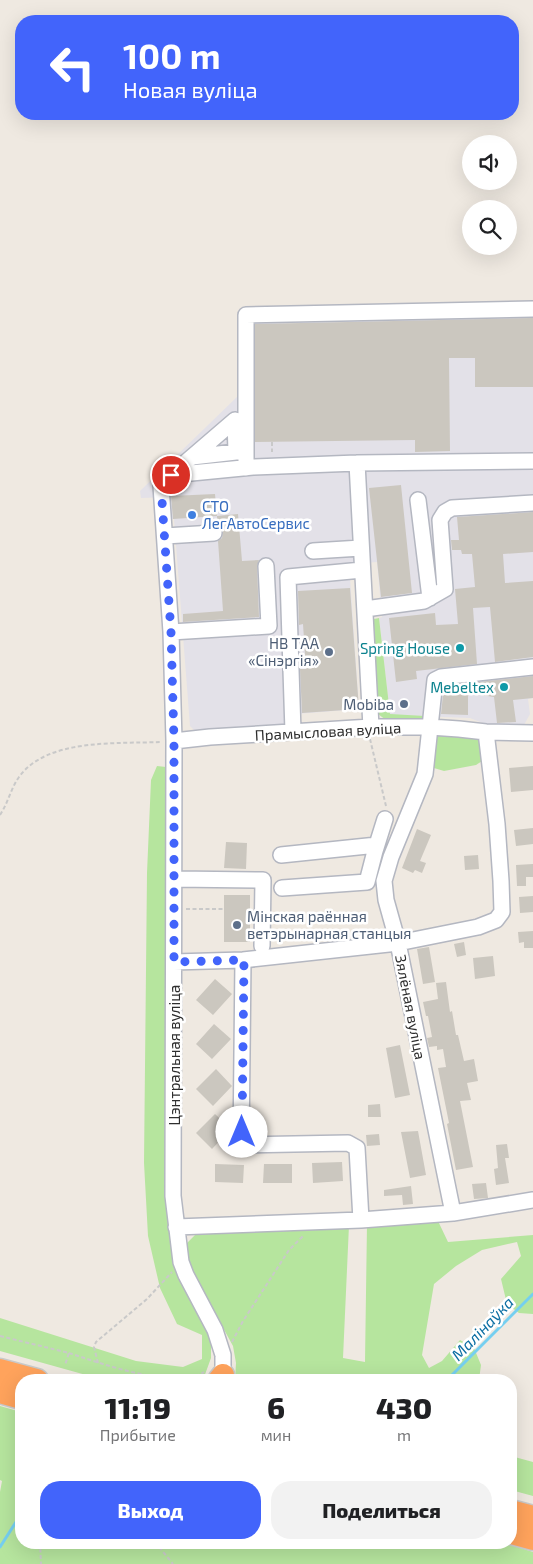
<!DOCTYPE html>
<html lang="ru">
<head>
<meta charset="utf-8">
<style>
  body { margin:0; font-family:"Exo 2",sans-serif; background:#f2f2f2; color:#202124; height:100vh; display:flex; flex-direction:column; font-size:19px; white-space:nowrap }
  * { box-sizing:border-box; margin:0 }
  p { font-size:16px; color:#757577 }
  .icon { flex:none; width:28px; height:28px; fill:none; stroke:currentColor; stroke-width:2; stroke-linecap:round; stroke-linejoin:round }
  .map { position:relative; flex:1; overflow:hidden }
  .side { position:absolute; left:15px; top:1374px; width:502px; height:175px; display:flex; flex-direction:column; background:#fff; border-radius:20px; box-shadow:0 5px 20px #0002 }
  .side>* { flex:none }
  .banner { position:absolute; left:15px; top:15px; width:504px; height:105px; border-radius:20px; box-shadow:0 5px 20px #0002; background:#4264fb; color:#fff; overflow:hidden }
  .buttons { position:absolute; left:462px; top:135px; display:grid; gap:10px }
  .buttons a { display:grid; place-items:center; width:55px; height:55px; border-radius:50%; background:#fff; box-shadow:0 5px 20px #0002; font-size:25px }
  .pin { position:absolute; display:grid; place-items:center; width:42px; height:42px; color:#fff; margin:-21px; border:2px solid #fff; border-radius:50%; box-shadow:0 1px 5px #0007 }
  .me { position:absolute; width:55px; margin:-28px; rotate:0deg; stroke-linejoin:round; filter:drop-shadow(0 0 4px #0008) }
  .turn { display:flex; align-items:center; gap:18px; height:105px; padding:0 25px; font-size:22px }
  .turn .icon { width:65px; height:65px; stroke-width:2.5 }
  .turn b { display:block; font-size:35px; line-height:42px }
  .eta { display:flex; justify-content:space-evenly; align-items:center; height:85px; text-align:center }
  .eta b { font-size:30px; font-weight:800; line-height:35px }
  .cta { display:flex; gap:10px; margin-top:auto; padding:10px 25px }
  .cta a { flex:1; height:58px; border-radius:20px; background:#4264fb; color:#fff; font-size:20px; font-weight:800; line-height:58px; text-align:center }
  .cta a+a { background:#f2f2f2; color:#202124 }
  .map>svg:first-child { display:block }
</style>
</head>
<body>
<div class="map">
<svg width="533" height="1564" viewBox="0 0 533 1564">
  <rect width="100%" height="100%" fill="#efe9e1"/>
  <path fill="#e3e1e8" d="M533 301V698L528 699 530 714 524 725 493 727 470 718 390 715 379 618 382 617 377 562 349 564 359 709 297 714 287 721 285 725 196 732 190 726 174 519H171L170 497 141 498 140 491 240 394 238 316 245 308 447 307Z"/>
  <path fill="#b6e59e" d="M379 618 390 714 425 716V720H386L378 714 371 624 374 619Z
    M436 733 476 736 483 740 484 756 482 761 476 765 444 771 434 768 431 761Z
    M157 766 166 767 167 1194 170 1240H174L211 1343V1358L203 1380H104L0 1351V1318L136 1361 183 1367 202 1359V1335L177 1324 160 1288 148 1236 144 1163 147 873 151 780Z
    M438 1221 448 1242 533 1235V1314L519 1313 507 1304 501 1279 521 1256 517 1242 482 1250 456 1266 434 1284 422 1355 429 1368 442 1361 460 1340 474 1348 481 1365 479 1380H235L236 1363 233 1346 186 1260 185 1245 198 1232 349 1225 343 1358 365 1362 367 1224Z
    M0 1406 21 1412V1542H503L533 1552V1564H0V1492L2 1481 0 1480Z
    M511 1456 533 1462V1496L511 1490Z"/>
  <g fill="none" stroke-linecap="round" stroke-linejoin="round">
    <path stroke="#75cff0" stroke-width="3" d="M449 1380 450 1377 533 1294
      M302 1542H305
      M0 1547 16 1522 21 1520"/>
  </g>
  <path fill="#cbc7bf" d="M533 318V387H475V358H449L450 451 415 452V440L255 442V324Z
    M401 485 412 593 381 597 369 488Z
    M215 494 217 516 173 519 171 496Z
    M533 512V552L503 554 505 583 533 581V657L495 662 490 607 473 608 477 664 416 671 417 679 396 682 389 618 435 613 436 625 458 624 455 589 475 587 472 554H462L461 550H452L451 540H459L457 517Z
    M238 514 242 561 259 560 257 566 259 617 183 622V614L223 611 218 541 222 538 223 532 222 527 217 524V516Z
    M350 588 359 709 302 713 300 669H306L303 624 299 625 298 591Z
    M533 676V698L513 700 516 722 497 723 494 697 468 693V715L441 714 444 686Z
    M533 766V790L511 792 509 768Z
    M533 828V844L516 846 514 830Z
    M417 829 431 835 420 861 426 863 422 873 415 870 413 873 402 868Z
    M226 842 247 843 246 869 224 868Z
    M478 855 479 869 465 870 464 856Z
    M533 864V877H526V886H517L516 865Z
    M224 895H250V942H224Z
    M533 896V912L520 913 519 897Z
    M533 931V948H524V942L519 943 518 932Z
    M464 942 466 955 457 957 454 944Z
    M429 947 435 982 423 984 417 949Z
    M493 956 495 976 475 979 473 958Z
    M215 979 232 994 213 1015 196 1000Z
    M446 982 450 1012 452 1011 456 1035H458L464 1061 474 1059 478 1081 467 1083 471 1100 460 1101 473 1167 456 1170 447 1124 449 1123 438 1068 446 1067 443 1049 437 1050V1046L429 1047 427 1038 432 1037 428 1016H426L423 1002 438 999 436 983Z
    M214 1024 231 1039 212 1059 196 1044Z
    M400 1045 410 1095 395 1098 386 1048Z
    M216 1069 232 1086 213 1106 196 1089Z
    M380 1104 381 1117H368V1105Z
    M215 1114 231 1129 212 1149 196 1133Z
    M418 1131 426 1175 410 1178 401 1132Z
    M379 1134 380 1145 367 1146 366 1135Z
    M507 1144 509 1158H505L509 1183 496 1185 494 1169 498 1168 496 1145Z
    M342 1162 343 1181 313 1183 312 1163Z
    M215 1164 244 1165 243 1183 215 1182Z
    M264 1164H292V1183H263Z
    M486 1183 488 1198 474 1199 472 1184Z
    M411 1186 413 1204 403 1205 402 1195 384 1196V1190Z"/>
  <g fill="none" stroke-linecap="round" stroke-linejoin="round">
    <g stroke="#b4b7c1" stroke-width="18">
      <path id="minor" d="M357 463 371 727
        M246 468V315L533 309
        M171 475 235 420 236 452 192 457
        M418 500 430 598
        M165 536 214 533
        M313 551 361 548
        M365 609 424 601 445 589 440 520 445 512 452 508 533 503
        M171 632 269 626 266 566
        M533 667 441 677 435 680 425 774 391 857 384 881 386 900 398 943 453 1213 533 1200
        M293 732 288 577 362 570
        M174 741 171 632 161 486 171 475 253 467 357 463 533 461
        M281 855 377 845
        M175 879 263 880 262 946
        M282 888 367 882 375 851 385 819
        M243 960 241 1145 348 1143 357 1148 361 1220
        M174 962 243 960 398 943 478 927 496 920 502 912 501 881 497 824 486 732
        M176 1227 361 1220 453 1213
        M223 1375V1355L215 1330 186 1275 181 1262 173 1196 174 741 210 737 371 727H430L459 729 486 732 533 733"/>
    </g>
    <g stroke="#c9c9c9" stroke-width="25">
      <path id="highway" d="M0 1370 37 1380
        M219 1380 223 1375
        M0 1392 21 1398
        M511 1511 533 1517
        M511 1533 533 1539"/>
    </g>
    <path stroke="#c9c9c9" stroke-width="2" stroke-dasharray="4 2.5" stroke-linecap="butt" d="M272 442V452
      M370 739 386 806
      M0 815C8 803 11 788 19 777 47 738 117 744 160 742
      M186 909H224
      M0 1336 69 1353 65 1365
      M232 1342 243 1321 289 1250 303 1236
      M69 1353C100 1363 176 1391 204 1372
      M98 1363 94 1347 96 1342 147 1299 172 1272
      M40 1542 41 1564
      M155 1542 173 1564"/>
    <use href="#minor" stroke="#fff" stroke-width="15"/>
    <use href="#highway" stroke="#ffa35c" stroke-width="22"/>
  </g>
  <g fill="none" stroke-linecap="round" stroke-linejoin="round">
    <path stroke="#4264fb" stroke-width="9" stroke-dasharray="0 16.2" d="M171 475 161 486 171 632 174 741V962L244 960 242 1132"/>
  </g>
  <circle fill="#3f7fe0" stroke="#fff" stroke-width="2" cx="192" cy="515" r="5"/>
  <g fill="#0f9aa8" stroke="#fff" stroke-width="2">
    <circle cx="460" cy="648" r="5"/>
    <circle cx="504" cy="687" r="5"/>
  </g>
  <g fill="#5c6f8a" stroke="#fff" stroke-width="2">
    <circle cx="329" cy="652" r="5"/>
    <circle cx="404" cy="704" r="5"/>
    <circle cx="237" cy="925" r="5"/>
  </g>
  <g text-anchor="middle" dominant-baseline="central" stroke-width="5" stroke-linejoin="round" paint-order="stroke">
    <g font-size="15" fill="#366cbe" stroke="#fff" text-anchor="start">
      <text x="202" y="506">СТО<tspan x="202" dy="17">ЛегАвтоСервис</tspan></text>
    </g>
    <g font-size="15" fill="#4e5e75" stroke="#fff" text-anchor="end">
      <text x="319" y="643">НВ ТАА<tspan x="319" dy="17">«Сінэргія»</tspan></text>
      <text x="394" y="704">Mobiba</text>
      <text x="247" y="916" text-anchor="start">Мінская раённая<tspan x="247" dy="17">ветэрынарная станцыя</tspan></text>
    </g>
    <g font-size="15" fill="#0d838f" stroke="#fff" text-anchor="end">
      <text x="450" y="648">Spring House</text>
      <text x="494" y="687">Mebeltex</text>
    </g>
    <g font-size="15" fill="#2e2e2e" stroke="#fff">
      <text transform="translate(328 731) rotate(-3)">Прамысловая вуліца</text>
      <text transform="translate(411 1007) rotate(79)">Зялёная вуліца</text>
      <text transform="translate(174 1055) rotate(-90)">Цэнтральная вуліца</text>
    </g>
    <g font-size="16" font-style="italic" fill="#0d6fa3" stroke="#fff">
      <text transform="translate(482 1328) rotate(-46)">Малінаўка</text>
    </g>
  </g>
</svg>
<div class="buttons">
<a><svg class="icon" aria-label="sound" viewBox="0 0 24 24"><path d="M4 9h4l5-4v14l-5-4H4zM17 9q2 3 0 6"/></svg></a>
<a><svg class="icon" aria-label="search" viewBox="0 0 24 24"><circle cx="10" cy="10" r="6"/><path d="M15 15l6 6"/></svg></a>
</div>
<div class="pin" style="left:171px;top:475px;background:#d93025"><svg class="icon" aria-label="arrive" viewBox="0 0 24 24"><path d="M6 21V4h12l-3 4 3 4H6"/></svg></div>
<svg class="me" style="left:242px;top:1132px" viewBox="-20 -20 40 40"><circle r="19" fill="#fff"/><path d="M0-13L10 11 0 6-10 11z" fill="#4264fb"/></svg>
<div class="banner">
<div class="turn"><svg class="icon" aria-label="left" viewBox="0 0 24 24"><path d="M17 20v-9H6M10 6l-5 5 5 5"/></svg><div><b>100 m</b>Новая вуліца</div></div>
</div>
<section class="side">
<div class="eta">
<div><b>11:19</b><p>Прибытие</p></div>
<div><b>6</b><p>мин</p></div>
<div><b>430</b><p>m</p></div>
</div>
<div class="cta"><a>Выход</a><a>Поделиться</a></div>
</section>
</div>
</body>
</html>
